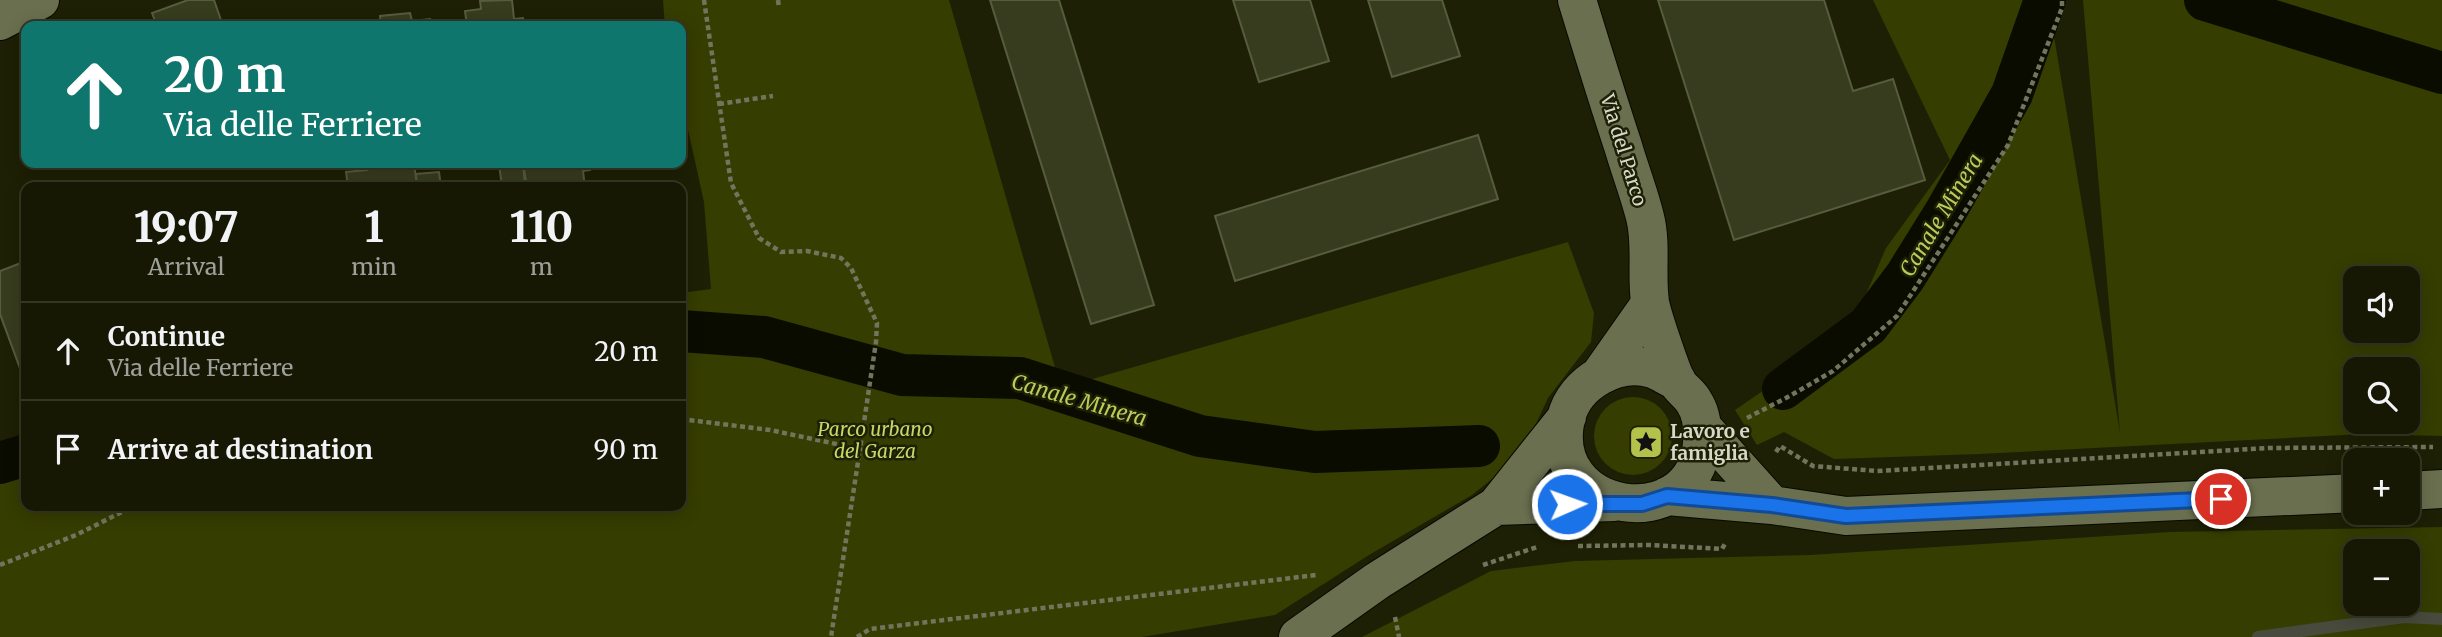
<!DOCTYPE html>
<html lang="en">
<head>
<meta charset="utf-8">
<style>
  body { margin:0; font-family:Merriweather,serif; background:#1f210d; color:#f1f3f6; height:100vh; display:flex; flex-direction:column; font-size:26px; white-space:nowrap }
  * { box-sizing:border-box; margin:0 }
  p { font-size:23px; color:#9ea09a }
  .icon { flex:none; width:38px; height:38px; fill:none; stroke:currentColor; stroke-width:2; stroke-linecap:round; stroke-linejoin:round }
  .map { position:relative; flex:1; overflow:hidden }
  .panel { position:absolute; left:21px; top:182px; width:665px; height:329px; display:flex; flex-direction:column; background:#161803; border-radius:14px; box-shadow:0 4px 18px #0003,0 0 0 2px #353725 }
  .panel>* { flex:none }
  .hud { position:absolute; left:21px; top:21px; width:665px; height:147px; border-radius:14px; box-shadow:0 4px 18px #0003,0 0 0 2px #353725; background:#0f766e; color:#fff; overflow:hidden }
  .buttons { position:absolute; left:2343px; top:266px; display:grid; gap:14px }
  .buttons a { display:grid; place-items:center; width:77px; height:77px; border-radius:14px; background:#161803; box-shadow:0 4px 18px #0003,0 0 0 2px #353725; font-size:35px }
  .pin { position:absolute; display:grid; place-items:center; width:60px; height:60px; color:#fff; margin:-30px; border:4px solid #fff; border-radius:50%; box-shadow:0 2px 7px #0007 }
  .me { position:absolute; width:77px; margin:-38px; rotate:88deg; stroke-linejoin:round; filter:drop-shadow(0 0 5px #0008) }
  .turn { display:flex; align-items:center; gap:24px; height:147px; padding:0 28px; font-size:32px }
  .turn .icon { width:91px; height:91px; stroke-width:2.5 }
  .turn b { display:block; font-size:49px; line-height:60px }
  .eta { display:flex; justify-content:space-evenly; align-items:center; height:119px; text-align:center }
  .eta b { font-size:42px; font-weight:700; line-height:49px }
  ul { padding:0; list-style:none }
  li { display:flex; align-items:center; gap:21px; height:98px; padding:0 28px; border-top:2px solid #353725 }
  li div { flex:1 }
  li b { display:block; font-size:26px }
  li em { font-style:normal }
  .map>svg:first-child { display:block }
</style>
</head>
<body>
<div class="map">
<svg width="2442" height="637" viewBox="0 0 2442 637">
  <rect width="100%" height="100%" fill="#1d2004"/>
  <path fill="#363d01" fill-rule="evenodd" d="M663 0H949L1061 388 1568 242 1594 313 1591 342 1548 398 1521 456 1472 495 1369 555 1275 615 1142 637H0V475L26 468V506H681V293L711 289 704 202 681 98V26H665Z
    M1873 0H2048L2120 433 2083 0H2442V436L2363 434 1979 454 1834 459 1784 432 1757 445 1735 410 1850 331 1886 248 1950 160ZM2408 278V331H2356V278ZM2408 369V422H2356V369Z
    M1594 436a39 39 0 1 1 78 0a39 39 0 1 1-78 0Z
    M2442 527V637H1362L1491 571 1575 561 1810 555 2170 532ZM2408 551V604H2356V551Z"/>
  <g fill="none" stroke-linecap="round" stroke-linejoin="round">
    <path stroke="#474a3c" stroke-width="12" d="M2258 637 2404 617 2442 619"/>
    <path stroke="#0a0c00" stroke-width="42" d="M2205 0 2442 73
      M681 331 764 337 902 375 1020 378 1200 436 1315 452 1479 446
      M1783 389 1868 326 1905 277 1946 211 2012 94 2045 0
      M0 463 26 455"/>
  </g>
  <path fill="#383c1e" stroke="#565c3d" stroke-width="2" d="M188 0H214L223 26H157L152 13Z
    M512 0 514 19 523 18 524 26H467L465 11 481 9 480 1Z
    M990 0H1059L1154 305 1091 324Z
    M1233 0H1310L1329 61 1259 82Z
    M1368 0H1442L1460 56 1392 77Z
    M1658 0H1824L1853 91 1893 79 1925 180 1734 240Z
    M410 13 412 21 430 19 431 26H381L380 16Z
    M1478 135 1498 199 1235 281 1215 216Z
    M366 163H414L417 187H348L346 172 367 170Z
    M523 163H589L590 170 583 171 585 187H527Z
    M523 163 525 186 502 187 499 164Z
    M439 172 441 187H417L416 174Z
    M26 261V369L21 371 0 314V271Z"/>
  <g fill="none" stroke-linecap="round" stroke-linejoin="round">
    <g stroke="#080a00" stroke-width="40">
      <path id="street" d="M1577 0C1592 49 1607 98 1623 146 1630 170 1639 193 1645 217 1652 244 1646 274 1650 302 1652 314 1671 371 1677 382 1681 389 1690 394 1694 402 1702 414 1703 429 1702 443 1694 537 1544 515 1566 418 1575 382 1618 358 1653 369 1661 372 1669 378 1677 381
        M0 21 40 0
        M1600 375 1650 304
        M1703 428 1772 505
        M2408 491 2442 489
        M1667 496 1772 505 1846 516 2356 493
        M1496 506 1614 502
        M1298 637 1377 581 1496 506 1567 417"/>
    </g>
    <path stroke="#72755e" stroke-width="4.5" stroke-dasharray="5 3.5" stroke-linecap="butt" d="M704 0 731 183 759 238 781 252 807 251 841 258 851 268 877 323 876 342 860 449
      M778 0 779 8
      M719 104 773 96
      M1747 418 1786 398 1833 371 1897 316 2008 145 2062 8V0
      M681 419 770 430 860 449 831 637
      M1776 452 1780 446 1813 466 1877 471 2269 448 2433 447
      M1578 546 1651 545 1722 549 1726 542
      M0 565 76 535 134 506
      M1483 565 1537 547
      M1395 617 1399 637
      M857 637 870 629 1316 575"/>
    <use href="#street" stroke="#6a6f4f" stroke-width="38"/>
  </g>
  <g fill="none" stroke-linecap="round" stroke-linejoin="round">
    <g stroke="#114b97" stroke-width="18">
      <path id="route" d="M1567 504H1642L1667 496 1772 505 1846 516 2221 499"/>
    </g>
    <use href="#route" stroke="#1a73e8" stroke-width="12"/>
  </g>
  <defs>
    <g id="sight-square" transform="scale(1.75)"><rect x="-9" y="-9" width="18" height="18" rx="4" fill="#b3c24b" stroke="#1d2004"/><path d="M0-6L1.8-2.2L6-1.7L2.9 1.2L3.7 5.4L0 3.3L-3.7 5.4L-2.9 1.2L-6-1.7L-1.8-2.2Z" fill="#111"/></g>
  </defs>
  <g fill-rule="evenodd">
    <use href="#sight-square" x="1646" y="442"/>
  </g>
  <g text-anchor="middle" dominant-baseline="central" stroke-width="5" stroke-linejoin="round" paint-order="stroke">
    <g font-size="19" fill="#d6d9c8" stroke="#1d2004">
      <text transform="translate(1624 150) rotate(73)">Via del Parco</text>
    </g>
    <g font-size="19" font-style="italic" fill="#c8d867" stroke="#1d2004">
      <text x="875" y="429">Parco urbano<tspan x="875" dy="22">del Garza</tspan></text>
    </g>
    <g font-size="19" font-weight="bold" fill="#d6d9c8" stroke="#1d2004" text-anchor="start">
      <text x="1670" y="431">Lavoro e<tspan x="1670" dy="22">famiglia</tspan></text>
    </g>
    <g font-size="21" font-style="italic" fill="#bccc5b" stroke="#1d2004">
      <text transform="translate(1941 215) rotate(-59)">Canale Minera</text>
      <text transform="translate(1079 400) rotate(16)">Canale Minera</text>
    </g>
  </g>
</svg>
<div class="buttons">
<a><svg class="icon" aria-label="sound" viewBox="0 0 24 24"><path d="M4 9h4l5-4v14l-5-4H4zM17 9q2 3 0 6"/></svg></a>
<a><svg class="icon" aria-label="search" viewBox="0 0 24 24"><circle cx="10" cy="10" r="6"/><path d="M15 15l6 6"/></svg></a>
<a>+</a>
<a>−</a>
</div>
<div class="pin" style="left:2221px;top:499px;background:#d93025"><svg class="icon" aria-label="arrive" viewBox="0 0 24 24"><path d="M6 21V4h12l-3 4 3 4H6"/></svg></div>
<svg class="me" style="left:1567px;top:504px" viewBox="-20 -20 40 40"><circle r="17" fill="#1a73e8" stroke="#fff" stroke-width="3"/><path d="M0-11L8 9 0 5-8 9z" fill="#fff"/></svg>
<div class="hud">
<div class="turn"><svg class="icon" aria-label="ahead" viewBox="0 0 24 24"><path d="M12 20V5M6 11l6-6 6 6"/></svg><div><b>20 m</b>Via delle Ferriere</div></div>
</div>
<section class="panel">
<div class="eta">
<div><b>19:07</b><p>Arrival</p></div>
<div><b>1</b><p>min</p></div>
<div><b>110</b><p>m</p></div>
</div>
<ul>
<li><svg class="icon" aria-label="ahead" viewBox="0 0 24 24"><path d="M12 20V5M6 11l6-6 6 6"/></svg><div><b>Continue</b><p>Via delle Ferriere</p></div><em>20 m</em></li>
<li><svg class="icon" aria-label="arrive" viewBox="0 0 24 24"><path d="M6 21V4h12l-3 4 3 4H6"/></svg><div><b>Arrive at destination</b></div><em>90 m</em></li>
</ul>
</section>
</div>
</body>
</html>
